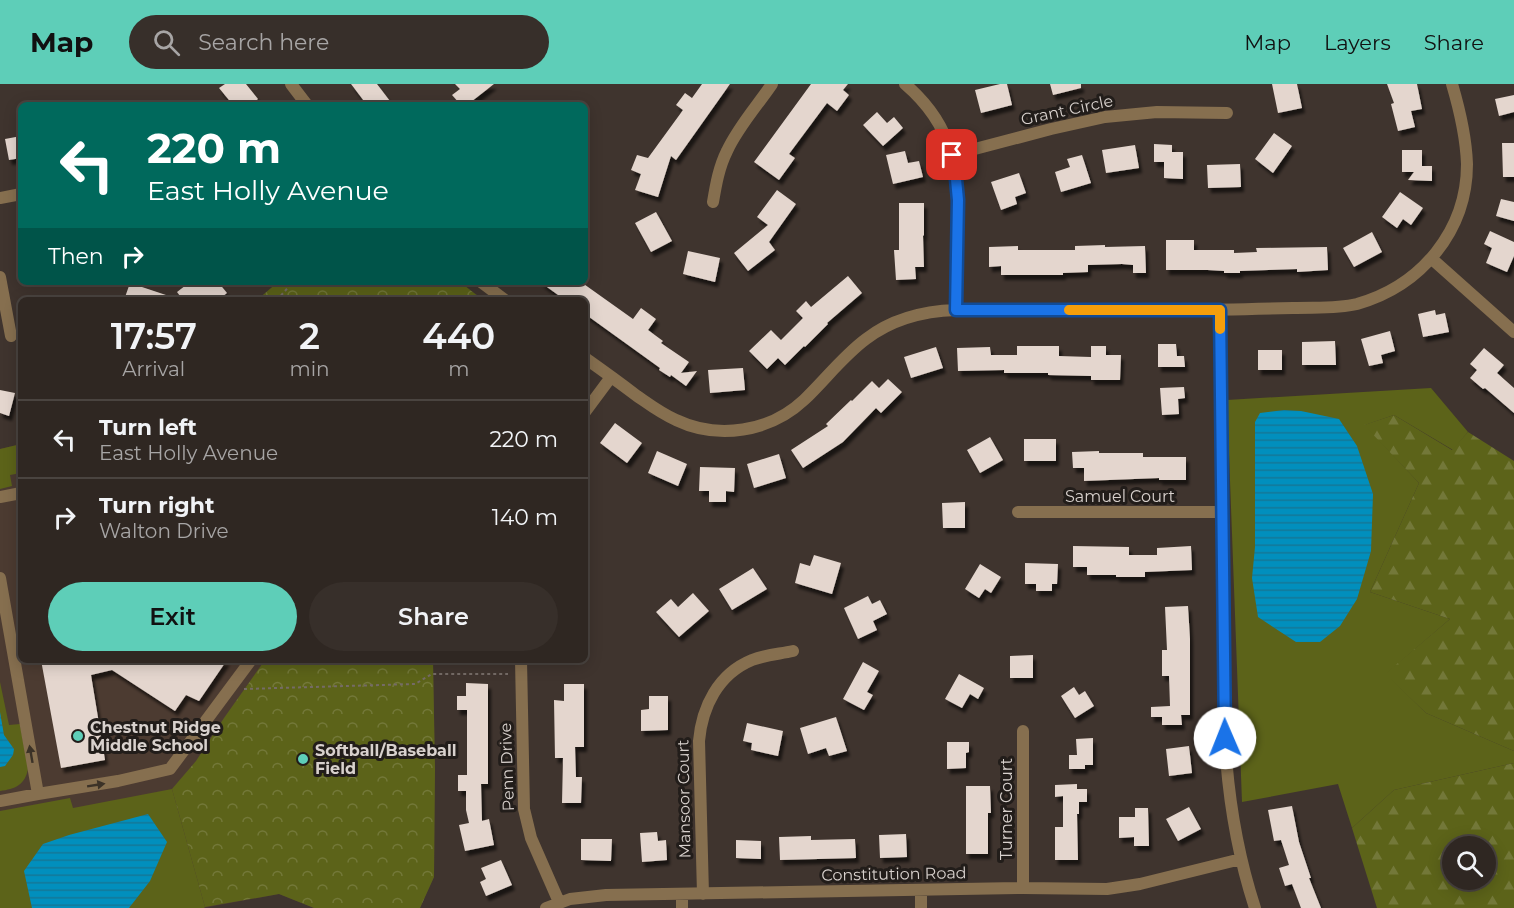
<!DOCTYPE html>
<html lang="en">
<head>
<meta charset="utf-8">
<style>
  body { margin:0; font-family:Montserrat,sans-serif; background:#372f2a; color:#f1f3f6; height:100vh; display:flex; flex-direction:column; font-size:22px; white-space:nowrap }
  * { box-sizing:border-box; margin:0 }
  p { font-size:20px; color:#a7a5a5 }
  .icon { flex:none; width:33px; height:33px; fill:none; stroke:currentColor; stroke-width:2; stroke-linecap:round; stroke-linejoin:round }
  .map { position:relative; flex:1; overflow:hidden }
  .drawer { position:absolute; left:18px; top:213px; width:570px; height:366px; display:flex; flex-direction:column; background:#2f2722; border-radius:9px; box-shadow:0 3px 15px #0003,0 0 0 2px #4a4440 }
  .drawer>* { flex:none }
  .banner { position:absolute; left:18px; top:18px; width:570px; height:183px; border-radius:9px; box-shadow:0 3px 15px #0003,0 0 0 2px #4a4440; background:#00695c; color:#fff; overflow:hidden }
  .tools { position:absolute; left:1442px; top:752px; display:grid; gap:12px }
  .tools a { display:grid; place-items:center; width:54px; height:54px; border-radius:50%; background:#2f2722; box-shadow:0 3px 15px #0003,0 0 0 2px #4a4440; font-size:30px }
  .pin { position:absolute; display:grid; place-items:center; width:51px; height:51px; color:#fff; margin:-26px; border-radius:12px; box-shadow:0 3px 9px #0006 }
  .me { position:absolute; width:66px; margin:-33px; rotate:359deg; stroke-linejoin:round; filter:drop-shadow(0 0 4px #0008) }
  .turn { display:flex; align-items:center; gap:21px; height:126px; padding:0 30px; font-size:27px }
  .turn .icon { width:78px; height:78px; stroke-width:2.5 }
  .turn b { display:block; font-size:42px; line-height:51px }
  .then { display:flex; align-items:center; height:57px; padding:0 30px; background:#0003; gap:12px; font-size:22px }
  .eta { display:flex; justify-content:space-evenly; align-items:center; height:102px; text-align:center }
  .eta b { font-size:36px; font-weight:600; line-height:42px }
  .action { display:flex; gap:12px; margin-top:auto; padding:12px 30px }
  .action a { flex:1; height:69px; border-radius:36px; background:#5eceb8; color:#111; font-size:24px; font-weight:600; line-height:69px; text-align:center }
  .action a+a { background:#372f2a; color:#f1f3f6 }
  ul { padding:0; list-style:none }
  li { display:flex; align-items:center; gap:18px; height:78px; padding:0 30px; border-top:2px solid #4a4440 }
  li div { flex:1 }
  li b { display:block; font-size:22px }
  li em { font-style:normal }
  header { display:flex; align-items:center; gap:36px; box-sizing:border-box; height:84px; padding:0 30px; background:#5eceb8; color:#111 }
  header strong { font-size:28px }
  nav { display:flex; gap:33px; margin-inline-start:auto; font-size:21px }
  .search { width:420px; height:54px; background:#372f2a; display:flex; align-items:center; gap:15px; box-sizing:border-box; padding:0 21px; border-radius:33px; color:#a7a5a5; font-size:22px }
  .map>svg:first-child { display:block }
</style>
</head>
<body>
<header>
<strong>Map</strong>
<div class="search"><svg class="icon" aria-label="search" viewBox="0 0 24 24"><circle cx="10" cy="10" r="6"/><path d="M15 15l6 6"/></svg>Search here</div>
<nav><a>Map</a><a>Layers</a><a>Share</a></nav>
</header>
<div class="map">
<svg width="1514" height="824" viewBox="0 0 1514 824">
  <defs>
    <pattern id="forest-firs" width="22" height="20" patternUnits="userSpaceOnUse" patternTransform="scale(1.5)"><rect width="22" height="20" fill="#5c6319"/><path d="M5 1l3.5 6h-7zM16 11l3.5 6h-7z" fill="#737839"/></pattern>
    <pattern id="park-crowns" width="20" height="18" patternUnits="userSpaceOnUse" patternTransform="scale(1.5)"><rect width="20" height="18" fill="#5c6319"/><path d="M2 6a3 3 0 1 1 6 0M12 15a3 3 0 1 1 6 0" fill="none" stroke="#737839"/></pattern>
    <pattern id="water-rules" width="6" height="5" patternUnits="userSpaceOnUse" patternTransform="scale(1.5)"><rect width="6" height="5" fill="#018fbd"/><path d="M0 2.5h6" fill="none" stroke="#147797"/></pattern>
    <filter id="shadow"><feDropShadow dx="3" dy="5" stdDeviation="1.5" flood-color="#0009"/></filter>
  </defs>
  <rect width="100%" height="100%" fill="#3f342e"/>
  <path fill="#4c3b31" d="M21 360V576H433L435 685 434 793 420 824H314L279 810 204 824H0V365Z"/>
  <path fill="#5c6319" d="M1431 304 1468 348 1453 366 1394 331 1365 341 1419 399 1370 508 1450 535 1386 590 1426 629 1514 667V679L1394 706 1352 744 1338 700 1242 718 1227 316Z
    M21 360V389L10 391 12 402 0 405V365Z
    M0 598 9 641 20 640 28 685C25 701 15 705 0 707Z
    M172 705 205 823 204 824H0V727L70 714 73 724Z"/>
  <path fill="url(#forest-firs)" fill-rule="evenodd" d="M1394 331 1452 366 1468 348 1514 377V667L1426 629 1385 590 1450 535 1370 508 1419 399 1364 341Z
    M1514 679V824H1377L1352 744 1394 706ZM1452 762H1485V795H1452Z"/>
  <path fill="url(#park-crowns)" d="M278 198H460L483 216H257Z
    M265 576H433L435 685 434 793 420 824H314L279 810 205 823 172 705 196 677 224 634Z"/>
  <path fill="url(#water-rules)" d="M1284 326 1301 327 1339 335 1357 362 1373 410 1371 467 1357 515 1340 542 1320 558H1296L1258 533 1252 494 1255 463V338L1260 329Z
    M0 628 4 651 14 665 13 671 5 682 0 683Z
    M148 730 167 758 150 797 129 824H32L24 787 43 760 69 751Z"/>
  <path fill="#e4d6ce" filter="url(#shadow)" d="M225 0H246L258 15 251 21H233L219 4Z
    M351 0H377L393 21H367Z
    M455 0H494L467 21H461L452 11 460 5Z
    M702 0H730L676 76 671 72 658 113 635 106 641 90 631 86 637 71 648 74 683 26 676 21 685 9 692 14Z
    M811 0H848L843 6 849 11 837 27 827 19 789 70 795 74 779 96 754 78Z
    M1000 0H1007L1012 21 981 29 975 6Z
    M1050 0H1081V4L1053 11Z
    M1272 0H1297L1302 24 1278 29Z
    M1387 0H1417L1422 25 1411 27 1415 43 1398 47 1391 20 1394 19Z
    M1514 11V28L1499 32 1495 15Z
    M877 28 887 39 894 33 903 44 883 62 863 41Z
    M1274 49 1292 62 1273 89 1255 75Z
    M21 52V74L9 76 5 55Z
    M1502 59H1514V93H1503Z
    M1154 60 1172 61V68H1183V95L1164 94V78H1154Z
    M1135 61 1139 84 1106 89 1102 66Z
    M1402 66H1422V82H1432V97L1408 96 1414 88H1402Z
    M905 67 908 79 919 77 923 93 893 100 886 71Z
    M1082 71 1091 99 1061 108 1055 88 1070 83 1067 75Z
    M1240 80 1241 103 1208 104 1207 81Z
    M1019 89 1026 109 1015 113 1017 120 1001 126 991 98Z
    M777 106 796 120 769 158 775 166 748 187 734 169 768 141 757 133Z
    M1400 108 1423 124 1411 141 1403 135 1397 144 1382 133Z
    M1501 115 1514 118V137L1496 132Z
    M899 119H924V151L923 152 924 183H915L916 195 896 196 894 166H899Z
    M656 128 672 157 651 168 635 139Z
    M1490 147 1514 158V172L1507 188 1486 179 1492 164 1484 160Z
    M1372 148 1382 168 1354 183 1343 164Z
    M1166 156H1194V166H1234V169L1257 168 1256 164 1327 163 1328 186 1297 188V185L1240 187V189H1224V187L1208 186H1166Z
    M1105 161V163L1145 162 1146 189H1133V181L1122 180 1088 181V188L1063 189V191H1001V182L989 183V163L1018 162V166H1075V162Z
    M688 167 720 174 715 198 683 190Z
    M848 192 862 209 827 239 828 240 805 263 804 262 785 281 778 274 767 285 749 267 771 246 781 256 803 234 796 227 806 217 811 223Z
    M190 198H218L227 209 218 216H183L177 208Z
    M540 198H581L633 235 641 224 656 235 648 246 663 257 661 259 689 278 681 289 697 287 686 302 671 291 670 293 659 286 660 284 585 230V216H565Z
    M130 199 175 214V216H124Z
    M1435 226 1436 231 1445 229 1449 248 1423 253 1418 230Z
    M1390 247 1395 267 1381 271 1383 279 1369 282 1361 255Z
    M1335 257 1336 281H1302V258Z
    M1158 260H1176L1177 272H1184L1185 283H1158Z
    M1017 262H1059V272L1091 273V262H1106V271H1121L1120 296H1091V292L1048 291V289H1004V286L958 287 957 264 990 263 991 271H1017Z
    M936 263 943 284 911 294 904 273Z
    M1484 264 1504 281 1497 289 1514 304V329L1485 304 1483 305 1470 294 1477 286 1470 280Z
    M1258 266H1282V286H1258Z
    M743 284 745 306 710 309 708 286Z
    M888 295 902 308 881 329 876 324 843 358 803 384 791 366 828 342 826 340 851 316 852 317 872 297 879 304Z
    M1184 303 1185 314 1178 315 1179 330 1162 331 1160 304Z
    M0 306 15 309 9 332 0 329Z
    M615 339 642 359 627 379 600 359Z
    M990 353 1003 376 980 389 967 366Z
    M1024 355H1056V377H1024Z
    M657 367 687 380 678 402 648 389Z
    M1099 367V369H1143V373H1186V396H1159V394L1084 397V384H1073L1072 368Z
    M779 370 786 394 754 404 747 380Z
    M700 383 735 384 734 408 726 407V418H709V407H699Z
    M965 418V444H943L942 419Z
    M1073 462 1129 463V471H1157V464L1191 462 1192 486 1145 488V493H1116V491H1087V483H1073Z
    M814 471 841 479 832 510 795 499 800 479 810 482Z
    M1025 479 1058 480 1057 500H1052V507H1036V500H1025Z
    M980 480 1001 493 991 509 985 505 979 514 965 505Z
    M753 484 767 505 732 526 719 505Z
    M693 509 709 527 679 553 656 528 671 515 678 523Z
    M868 512 872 520 880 516 887 530 873 537 877 546 858 555 844 524Z
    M1188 522 1190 555V631H1181L1182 641H1162V633H1151V623L1170 622 1169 592H1162V566H1167L1165 523Z
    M1033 571V594H1010V572Z
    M41 576H227L199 617 186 611 175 627 112 586 91 591 105 676 61 684Z
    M863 578 879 587 867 608 873 611 864 626 843 615Z
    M959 590 984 604 978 615 970 610 962 624 945 615Z
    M466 599 488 600V700H481L482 737 489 735 494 761 465 767 459 741 469 739 466 726V707H458V691H467V626H457V612H466Z
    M564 600H584V663H575L576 693H582L581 719H562L563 674H555L554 616 564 617Z
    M1074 603 1079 611 1085 607 1094 622 1075 634 1061 612Z
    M649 612H668V646L641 647V626L649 625Z
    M836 633 847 667 829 672 826 664 808 670 800 644Z
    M747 639 783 647 778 672 751 666 752 659 743 657Z
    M1093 654V681H1085V685H1069V671H1077L1076 655Z
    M947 658H969V668L966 669V684L947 685Z
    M1189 662 1192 689 1169 692 1166 665Z
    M1077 700V705H1087V718H1079V730H1077L1078 776H1055V743H1063V712L1055 713V701Z
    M966 702H990L991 729H988V770H966Z
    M1292 722 1299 758 1311 794H1309L1321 824H1301L1292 800 1285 802 1279 784 1289 781 1281 756 1274 757 1268 726Z
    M1189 723 1201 745 1178 757 1166 735Z
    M1135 724H1148L1149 762H1134V753L1119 754V733H1135Z
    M657 748 658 757 666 756 667 776 642 778 640 749Z
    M906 750 907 773 880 774 879 751Z
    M811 752V756L855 755 856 774 780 776 779 753Z
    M581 755H612L611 777 581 776Z
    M736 756 761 757V775L736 774Z
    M501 776 512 801 486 812 480 798 486 795 481 784Z"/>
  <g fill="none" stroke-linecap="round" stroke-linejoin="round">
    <path stroke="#756b66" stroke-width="2" stroke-dasharray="3 3" stroke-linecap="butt" d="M277 216 293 198
      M244 605 415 600 432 590H508"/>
    <path stroke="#866f4f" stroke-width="12" d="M291 0 307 21
      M905 0C955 43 958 85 957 147 957 173 957 200 956 226
      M952 71 1051 45 1105 33 1157 28 1227 29
      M0 114 21 110
      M713 118C716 100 719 83 727 67 738 43 757 22 772 0
      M1432 175 1514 248
      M0 193 11 252
      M481 198 505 216
      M1220 226 1226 673C1230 725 1239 775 1255 824
      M585 274C602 286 620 299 637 312 650 321 662 330 676 336 718 356 770 348 804 316 825 296 843 272 866 255 892 235 924 227 956 226 1032 225 1108 226 1184 226 1221 226 1257 225 1293 224 1314 223 1337 225 1357 220 1421 202 1467 147 1467 80 1466 52 1460 27 1452 0
      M585 328 611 293
      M0 413 21 409
      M1018 428H1223
      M0 494 38 710 0 717
      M521 576 524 725 531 754 559 818
      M1023 647V804
      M38 710 118 697 170 685 251 576
      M921 806V824
      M682 810V824
      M703 810 699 657C702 623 718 590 752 576 765 571 779 570 793 567
      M546 824 570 815 606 811 1023 804 1107 805 1140 800 1241 775"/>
  </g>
  <defs><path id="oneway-solid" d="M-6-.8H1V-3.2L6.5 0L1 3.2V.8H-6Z" transform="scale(1.5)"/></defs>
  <g fill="#3b3227">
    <use href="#oneway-solid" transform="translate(31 670) rotate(-100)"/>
    <use href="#oneway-solid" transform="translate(96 701) rotate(-9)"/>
  </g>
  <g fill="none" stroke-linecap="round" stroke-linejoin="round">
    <g stroke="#114b97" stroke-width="15">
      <path id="route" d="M952 71 955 85 958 116 956 226H1220L1225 654"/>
    </g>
    <use href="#route" stroke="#1a73e8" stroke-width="10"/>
    <path stroke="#f59e0b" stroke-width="10" d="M1069 226H1220V245"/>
  </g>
  <g fill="#5eceb8" stroke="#221d1a" stroke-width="2">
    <circle cx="78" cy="652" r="6"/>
    <circle cx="303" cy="675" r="6"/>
  </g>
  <g text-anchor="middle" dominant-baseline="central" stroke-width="6" stroke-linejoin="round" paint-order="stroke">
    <g font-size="16" fill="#d8d1cd" stroke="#221d1a">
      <text transform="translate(1067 26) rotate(-12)">Grant Circle</text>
      <text x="1120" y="412">Samuel Court</text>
      <text transform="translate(507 683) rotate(-92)">Penn Drive</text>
      <text transform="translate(684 715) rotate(-91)">Mansoor Court</text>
      <text transform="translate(1006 725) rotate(-90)">Turner Court</text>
      <text transform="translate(894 790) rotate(-1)">Constitution Road</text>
    </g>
    <g font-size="16" font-weight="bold" fill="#d8d1cd" stroke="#221d1a" text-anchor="start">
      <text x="90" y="643">Chestnut Ridge<tspan x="90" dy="18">Middle School</tspan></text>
      <text x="315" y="666">Softball/Baseball<tspan x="315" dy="18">Field</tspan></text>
    </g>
  </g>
</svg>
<div class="tools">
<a><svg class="icon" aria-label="search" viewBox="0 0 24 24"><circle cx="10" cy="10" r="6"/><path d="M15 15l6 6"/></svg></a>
</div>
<div class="pin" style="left:952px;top:71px;background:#d93025"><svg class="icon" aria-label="arrive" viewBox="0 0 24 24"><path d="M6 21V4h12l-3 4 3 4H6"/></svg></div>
<svg class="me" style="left:1225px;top:654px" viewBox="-20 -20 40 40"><circle r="19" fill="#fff"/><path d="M0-13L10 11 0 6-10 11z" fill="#1a73e8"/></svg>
<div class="banner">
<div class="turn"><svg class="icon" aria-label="left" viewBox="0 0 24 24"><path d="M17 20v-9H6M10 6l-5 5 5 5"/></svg><div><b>220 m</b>East Holly Avenue</div></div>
<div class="then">Then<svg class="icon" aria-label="right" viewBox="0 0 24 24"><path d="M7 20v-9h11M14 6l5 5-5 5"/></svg></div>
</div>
<section class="drawer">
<div class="eta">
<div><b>17:57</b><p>Arrival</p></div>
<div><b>2</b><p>min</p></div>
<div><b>440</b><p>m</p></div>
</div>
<ul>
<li><svg class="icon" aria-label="left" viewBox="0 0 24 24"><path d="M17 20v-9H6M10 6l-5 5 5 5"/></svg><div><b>Turn left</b><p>East Holly Avenue</p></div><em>220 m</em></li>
<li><svg class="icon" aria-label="right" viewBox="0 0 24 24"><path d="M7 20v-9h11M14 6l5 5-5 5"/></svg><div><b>Turn right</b><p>Walton Drive</p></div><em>140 m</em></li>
</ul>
<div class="action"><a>Exit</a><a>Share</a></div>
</section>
</div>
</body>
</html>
